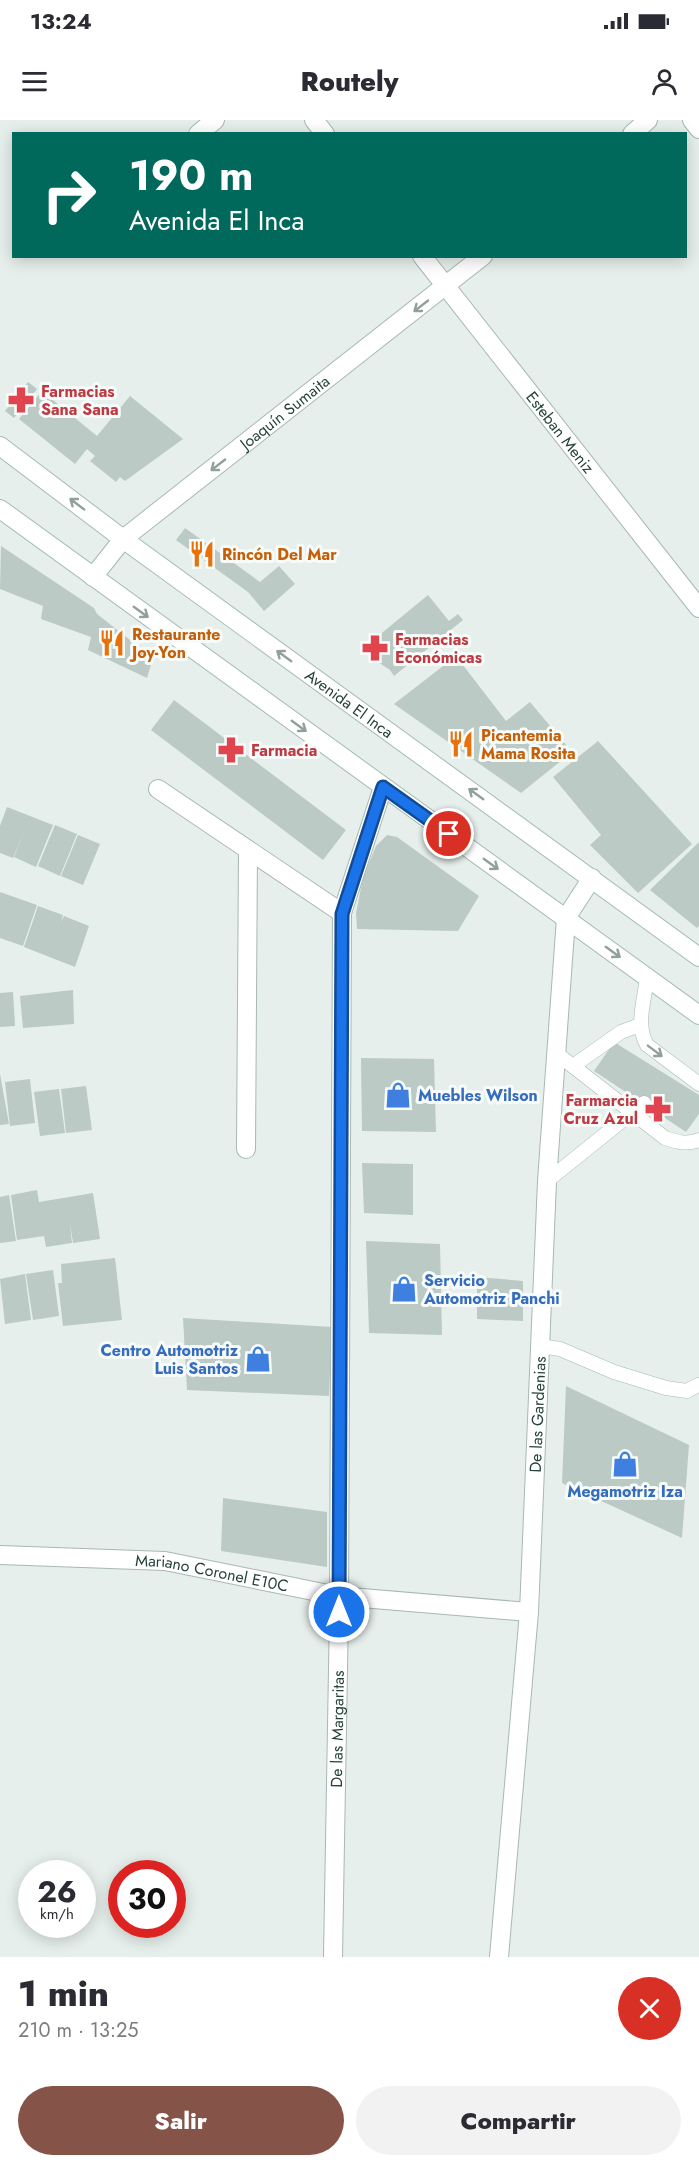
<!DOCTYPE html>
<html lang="es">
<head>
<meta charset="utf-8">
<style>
  body { margin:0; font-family:Jost,sans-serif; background:#f2f2f3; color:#2b2b33; height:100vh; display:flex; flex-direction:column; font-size:22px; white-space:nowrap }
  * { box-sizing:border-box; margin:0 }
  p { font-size:20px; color:#7c7c81 }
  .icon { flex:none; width:33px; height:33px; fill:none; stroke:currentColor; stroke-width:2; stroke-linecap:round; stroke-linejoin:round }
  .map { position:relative; height:1837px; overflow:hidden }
  .sheet { display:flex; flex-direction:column; background:#fff; flex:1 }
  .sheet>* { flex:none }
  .banner { position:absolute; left:12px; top:12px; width:675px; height:126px; border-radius:0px; box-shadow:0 3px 15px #0003; background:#00695c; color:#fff; overflow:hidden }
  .speed { position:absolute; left:18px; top:1740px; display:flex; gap:12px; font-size:30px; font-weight:700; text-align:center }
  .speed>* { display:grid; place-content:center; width:78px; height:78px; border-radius:50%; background:#fff; box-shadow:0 3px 15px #0003; line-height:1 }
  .speed small { font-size:15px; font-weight:400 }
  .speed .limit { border:9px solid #d22; background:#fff; color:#111 }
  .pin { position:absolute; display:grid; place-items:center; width:51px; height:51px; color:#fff; margin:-26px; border:3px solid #fff; border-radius:50%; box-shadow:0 2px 6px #0007 }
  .me { position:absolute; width:66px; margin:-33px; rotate:0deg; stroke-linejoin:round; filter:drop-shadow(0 0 4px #0008) }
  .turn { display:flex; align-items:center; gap:21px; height:126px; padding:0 18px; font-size:27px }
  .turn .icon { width:78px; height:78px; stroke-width:2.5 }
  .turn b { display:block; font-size:42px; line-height:51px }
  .round { display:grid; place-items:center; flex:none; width:63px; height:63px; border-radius:32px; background:#f2f2f3 }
  .head { display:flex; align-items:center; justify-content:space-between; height:102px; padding:0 18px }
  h1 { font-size:36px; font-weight:800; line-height:45px }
  .action { display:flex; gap:12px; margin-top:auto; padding:12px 18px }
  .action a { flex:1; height:69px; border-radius:36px; background:#855347; color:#fff; font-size:24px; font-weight:800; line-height:69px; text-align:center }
  .action a+a { background:#f2f2f3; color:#2b2b33 }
  .status { display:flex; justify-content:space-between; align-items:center; height:42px; padding:0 30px; background:#fff; direction:ltr }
  .status svg { height:16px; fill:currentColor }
  header { display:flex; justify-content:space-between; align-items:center; height:78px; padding:0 18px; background:#fff; font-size:27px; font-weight:800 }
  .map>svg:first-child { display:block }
</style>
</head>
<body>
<div class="status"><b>13:24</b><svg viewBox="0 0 49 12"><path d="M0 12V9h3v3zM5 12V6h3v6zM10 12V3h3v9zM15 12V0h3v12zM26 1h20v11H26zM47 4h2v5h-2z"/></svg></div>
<header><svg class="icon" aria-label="menu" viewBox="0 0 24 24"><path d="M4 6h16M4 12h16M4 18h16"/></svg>Routely<svg class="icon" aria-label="person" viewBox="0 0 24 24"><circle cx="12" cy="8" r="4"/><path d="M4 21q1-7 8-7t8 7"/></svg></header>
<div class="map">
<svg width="699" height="1837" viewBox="0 0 699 1837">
  <rect width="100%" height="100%" fill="#e6efeb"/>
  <path fill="#bbcac4" d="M28 262 37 269 14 298 5 291Z
    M42 271 97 316 130 276 183 319 125 361 120 357 116 362 90 341 95 336 87 329 75 344 19 299Z
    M185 408 260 462 279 446 295 464 264 491 248 472 176 420Z
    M1 426 94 488 97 494 153 538 147 558 88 530 91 517 41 499 43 486 0 469Z
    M428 475 449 501 458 494 463 500 394 556 390 550 378 542 366 526Z
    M456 536 506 601 530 582 572 632 521 673 394 584Z
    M174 580 346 710 323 740 151 610Z
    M598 621 692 724 638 773 590 725 601 715 553 657Z
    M7 687 53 705 36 747 14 737 24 711 13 738 0 733V706Z
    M55 705 77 714 60 756 38 746Z
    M78 715 100 724 83 765 61 756Z
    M387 715 397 717 479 776 458 811 357 809 356 793 363 758 376 726Z
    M699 722V806L697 808 650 770Z
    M0 772 37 785 23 826 0 818Z
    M38 786 63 795 61 802 64 796 89 806 75 847 24 827Z
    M73 870 74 904 23 908 20 876Z
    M13 872 15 906 0 907V873Z
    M614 922 699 975V994L686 1012 594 951Z
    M361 938 434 939 436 1012 362 1011Z
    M0 954 9 1004 0 1005Z
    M30 959 35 1003 10 1006 5 962Z
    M86 966 92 1010 66 1013 61 969Z
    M59 969 65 1013 40 1016 34 972Z
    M362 1043 413 1044V1095L364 1093Z
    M37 1070 39 1082 93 1073 100 1119 73 1123 70 1103 72 1123 46 1127 44 1116 17 1120 11 1075Z
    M9 1075 16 1121 0 1123V1077Z
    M366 1121 440 1124 442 1215 369 1213Z
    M115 1138 122 1200 63 1206 58 1163H62L61 1144Z
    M53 1150 59 1196 33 1200 26 1154Z
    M25 1154 31 1200 5 1204 0 1159Z
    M477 1157 523 1161V1201L477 1199Z
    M183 1198 332 1207 329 1276 187 1270Z
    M566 1266 689 1325 682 1418 562 1363Z
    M223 1378 327 1392V1447L221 1431Z"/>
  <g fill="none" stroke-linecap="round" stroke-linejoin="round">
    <g stroke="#a8b8b2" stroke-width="15">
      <path id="service" d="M647 857C645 879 635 904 647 925L699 964
        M556 933 665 1018C677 1022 687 1025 699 1020
        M573 946 621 912 640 905
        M547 1061 644 983
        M540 1226 560 1229 614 1252 666 1268 687 1271 698 1265"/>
    </g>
    <g stroke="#a8b8b2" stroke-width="20">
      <g id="minor">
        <path d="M314 0 325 14"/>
        <path d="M692 0 699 9"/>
        <path d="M198 14 215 0"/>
        <path d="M632 14 648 0"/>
        <path id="s1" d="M422 136 699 488"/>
        <path id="s2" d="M93 457 123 419 483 136"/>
        <path d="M158 669 342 793"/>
        <path d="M246 1029 248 730"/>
        <path id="s3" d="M0 1435 165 1441 338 1476 529 1492"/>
        <path id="s4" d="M333 1837 339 1492 342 793 383 667"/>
        <path id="s5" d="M499 1837 529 1492 547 1061 566 798 592 758"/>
      </g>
    </g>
    <g stroke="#a4bbb3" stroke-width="20">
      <g id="secondary">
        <path id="s6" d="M0 326 123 419 699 837"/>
        <path d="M0 389 699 895"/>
      </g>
    </g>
    <use href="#service" stroke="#fff" stroke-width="14"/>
    <use href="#minor" stroke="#fff" stroke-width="18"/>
    <use href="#secondary" stroke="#fff" stroke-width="18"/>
  </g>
  <defs><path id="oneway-shaft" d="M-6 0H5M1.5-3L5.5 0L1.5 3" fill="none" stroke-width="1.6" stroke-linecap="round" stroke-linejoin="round" transform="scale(1.5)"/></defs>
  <g stroke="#92a09c">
    <use href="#oneway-shaft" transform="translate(421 186) rotate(142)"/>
    <use href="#oneway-shaft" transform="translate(218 345) rotate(142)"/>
    <use href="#oneway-shaft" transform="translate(77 384) rotate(-143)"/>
    <use href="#oneway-shaft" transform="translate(141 492) rotate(36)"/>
    <use href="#oneway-shaft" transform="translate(284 536) rotate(-144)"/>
    <use href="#oneway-shaft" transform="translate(299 606) rotate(36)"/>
    <use href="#oneway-shaft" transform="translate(476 674) rotate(-144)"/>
    <use href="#oneway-shaft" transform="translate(491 744) rotate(36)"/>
    <use href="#oneway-shaft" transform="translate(613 832) rotate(36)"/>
    <use href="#oneway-shaft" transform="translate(655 931) rotate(37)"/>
  </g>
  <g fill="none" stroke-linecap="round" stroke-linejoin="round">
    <g stroke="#114b97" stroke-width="15">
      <path id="route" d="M339 1492 342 794 383 667 449 714"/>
    </g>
    <use href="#route" stroke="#1a73e8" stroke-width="10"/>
  </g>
  <defs>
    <g id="pharmacy-bare" transform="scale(2.07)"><path d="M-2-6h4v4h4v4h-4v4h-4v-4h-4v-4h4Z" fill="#e0444e" stroke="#f7fbf9" stroke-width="2.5" paint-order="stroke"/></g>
    <g id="restaurant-bare" transform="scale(2.07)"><path d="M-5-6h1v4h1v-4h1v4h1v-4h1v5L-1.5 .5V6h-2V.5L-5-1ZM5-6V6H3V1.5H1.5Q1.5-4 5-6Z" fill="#e8710a" stroke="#f7fbf9" stroke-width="2.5" paint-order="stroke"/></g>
    <g id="shop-bare" transform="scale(2.07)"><path d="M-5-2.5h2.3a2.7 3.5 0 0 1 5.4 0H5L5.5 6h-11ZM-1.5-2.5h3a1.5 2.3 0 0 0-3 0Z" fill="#3f7fe0" stroke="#f7fbf9" stroke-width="2.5" paint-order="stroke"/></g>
  </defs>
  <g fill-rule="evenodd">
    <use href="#pharmacy-bare" x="21" y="280"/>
    <use href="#restaurant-bare" x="202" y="434"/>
    <use href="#restaurant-bare" x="112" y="523"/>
    <use href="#pharmacy-bare" x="375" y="528"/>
    <use href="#restaurant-bare" x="461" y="624"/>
    <use href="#pharmacy-bare" x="231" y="630"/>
    <use href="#shop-bare" x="398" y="975"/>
    <use href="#pharmacy-bare" x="658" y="989"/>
    <use href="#shop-bare" x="404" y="1169"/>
    <use href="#shop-bare" x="258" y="1239"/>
    <use href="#shop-bare" x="625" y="1344"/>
  </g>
  <g text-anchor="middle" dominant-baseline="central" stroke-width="6" stroke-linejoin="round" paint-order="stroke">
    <g font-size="16" font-weight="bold" fill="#be3a42" stroke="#f7fbf9" text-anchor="start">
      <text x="41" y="271">Farmacias<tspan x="41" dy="18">Sana Sana</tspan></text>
      <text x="395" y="519">Farmacias<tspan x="395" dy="18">Económicas</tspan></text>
      <text x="251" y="630">Farmacia</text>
      <text x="638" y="980" text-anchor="end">Farmarcia<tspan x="638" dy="18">Cruz Azul</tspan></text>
    </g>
    <g font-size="16" fill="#24423a" stroke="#f7fbf9">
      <text stroke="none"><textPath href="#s2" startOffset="254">Joaquín Sumaita</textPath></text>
      <text stroke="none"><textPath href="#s1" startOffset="224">Esteban Meniz</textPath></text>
      <text stroke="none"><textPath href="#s6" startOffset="434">Avenida El Inca</textPath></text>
      <text stroke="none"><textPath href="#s5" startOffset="544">De las Gardenias</textPath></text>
      <text stroke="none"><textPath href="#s3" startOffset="213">Mariano Coronel E10C</textPath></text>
      <text stroke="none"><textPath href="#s4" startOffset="228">De las Margaritas</textPath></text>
    </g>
    <g font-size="16" font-weight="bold" fill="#c56008" stroke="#f7fbf9" text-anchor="start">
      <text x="222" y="434">Rincón Del Mar</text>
      <text x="132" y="514">Restaurante<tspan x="132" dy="18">Joy-Yon</tspan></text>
      <text x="481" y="615">Picantemia<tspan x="481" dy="18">Mama Rosita</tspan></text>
    </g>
    <g font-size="16" font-weight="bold" fill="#366cbe" stroke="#f7fbf9" text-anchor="start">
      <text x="418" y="975">Muebles Wilson</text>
      <text x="424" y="1160">Servicio<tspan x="424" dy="18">Automotriz Panchi</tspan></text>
      <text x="238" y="1230" text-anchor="end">Centro Automotriz<tspan x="238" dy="18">Luis Santos</tspan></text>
      <text x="625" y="1371" text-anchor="middle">Megamotriz Iza</text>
    </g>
  </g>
</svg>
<div class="speed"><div>26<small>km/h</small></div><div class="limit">30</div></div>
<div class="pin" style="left:449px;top:714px;background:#d93025"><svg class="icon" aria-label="arrive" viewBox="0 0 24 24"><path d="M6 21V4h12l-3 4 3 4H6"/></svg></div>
<svg class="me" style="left:339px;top:1492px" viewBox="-20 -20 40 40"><circle r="17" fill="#1a73e8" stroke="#fff" stroke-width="3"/><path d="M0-11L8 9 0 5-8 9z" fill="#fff"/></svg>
<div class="banner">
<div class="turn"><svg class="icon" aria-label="right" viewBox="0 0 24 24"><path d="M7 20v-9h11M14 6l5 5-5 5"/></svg><div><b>190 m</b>Avenida El Inca</div></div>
</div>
</div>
<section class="sheet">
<div class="head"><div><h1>1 min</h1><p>210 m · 13:25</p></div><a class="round" style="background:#d93025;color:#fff"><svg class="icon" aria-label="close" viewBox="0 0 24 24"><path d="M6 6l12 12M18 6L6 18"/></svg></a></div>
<div class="action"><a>Salir</a><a>Compartir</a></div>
</section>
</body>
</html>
